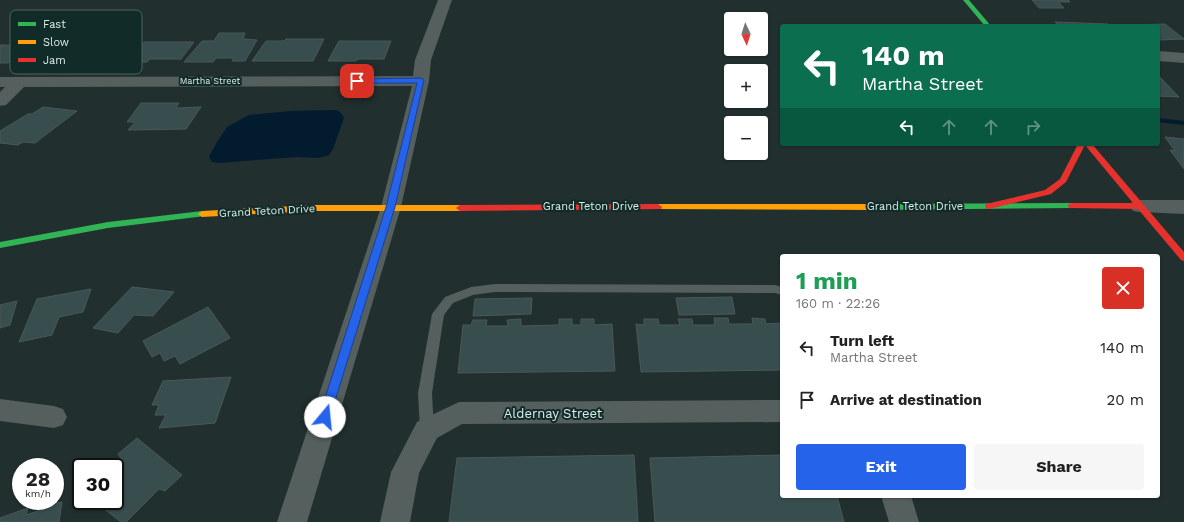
<!DOCTYPE html>
<html lang="en">
<head>
<meta charset="utf-8">
<style>
  body { margin:0; font-family:"Work Sans",sans-serif; background:#f6f6f6; color:#222; height:100vh; display:flex; flex-direction:column; font-size:15px; white-space:nowrap }
  * { box-sizing:border-box; margin:0 }
  p { font-size:13px; color:#767676 }
  .icon { flex:none; width:22px; height:22px; fill:none; stroke:currentColor; stroke-width:2; stroke-linecap:round; stroke-linejoin:round }
  .map { position:relative; flex:1; overflow:hidden }
  .side { position:absolute; left:780px; top:254px; width:380px; height:244px; display:flex; flex-direction:column; background:#fff; border-radius:4px; box-shadow:0 1px 3px #0004 }
  .side>* { flex:none }
  .guide { position:absolute; left:780px; top:24px; width:380px; height:122px; border-radius:4px; box-shadow:0 1px 3px #0004; background:#0b6e4f; color:#fff; overflow:hidden }
  .needle { width:26px; rotate:176deg }
  .controls { position:absolute; left:724px; top:12px; display:grid; gap:8px }
  .controls a { display:grid; place-items:center; width:44px; height:44px; border-radius:4px; background:#fff; box-shadow:0 1px 3px #0004; font-size:20px }
  .speed { position:absolute; left:12px; top:458px; display:flex; gap:8px; font-size:20px; font-weight:700; text-align:center }
  .speed>* { display:grid; place-content:center; width:52px; height:52px; border-radius:50%; background:#fff; box-shadow:0 1px 3px #0004; line-height:1 }
  .speed small { font-size:10px; font-weight:400 }
  .speed .limit { border:2px solid #111; border-radius:6px; background:#fff; color:#111 }
  .pin { position:absolute; display:grid; place-items:center; width:34px; height:34px; color:#fff; margin:-17px; border-radius:8px; box-shadow:0 2px 6px #0006 }
  .me { position:absolute; width:44px; margin:-22px; rotate:17deg; stroke-linejoin:round; filter:drop-shadow(0 0 3px #0008) }
  .turn { display:flex; align-items:center; gap:14px; height:84px; padding:0 16px; font-size:18px }
  .turn .icon { width:52px; height:52px; stroke-width:2.5 }
  .turn b { display:block; font-size:28px; line-height:34px }
  .lanes { display:flex; align-items:center; height:38px; padding:0 16px; background:#0003; justify-content:center; gap:20px; direction:ltr }
  .lanes .off { opacity:.35 }
  .round { display:grid; place-items:center; flex:none; width:42px; height:42px; border-radius:4px; background:#f6f6f6 }
  .summary { display:flex; align-items:center; justify-content:space-between; height:68px; padding:0 16px }
  h1 { font-size:24px; font-weight:700; line-height:30px; color:#1e9e55 }
  .action { display:flex; gap:8px; margin-top:auto; padding:8px 16px }
  .action a { flex:1; height:46px; border-radius:4px; background:#2563eb; color:#fff; font-size:16px; font-weight:700; line-height:46px; text-align:center }
  .action a+a { background:#f6f6f6; color:#222 }
  ul { padding:0; list-style:none }
  li { display:flex; align-items:center; gap:12px; height:52px; padding:0 16px }
  li div { flex:1 }
  li b { display:block; font-size:15px }
  li em { font-style:normal }
  .map>svg:first-child { display:block }
</style>
</head>
<body>
<div class="map">
<svg width="1184" height="522" viewBox="0 0 1184 522">
  <rect width="100%" height="100%" fill="#212f2e"/>
  <path fill="#031b2f" d="M331 110C338 110 341 111 344 118L333 149 329 155 319 158 296 157 219 163 212 162 209 157 217 142 227 127 249 115 291 111Z"/>
  <g fill="none" stroke-linecap="round" stroke-linejoin="round">
    <path fill="#031b2f" fill-rule="evenodd" d="M1158 118 1184 121V125L1158 122Z"/>
  </g>
  <path fill="#374d4e" stroke="#4c5858" d="M1032 0H1068L1070 2H1058L1064 8H1039Z
    M1055 22 1108 24 1111 26H1059Z
    M1165 24 1184 39 1158 40V26L1132 25Z
    M219 33H245L243 39 257 40 245 61H232L234 58H216L213 62H184L202 41H214Z
    M286 39H324L313 61H252L266 41H284Z
    M339 41H391L384 59H358L356 61H328Z
    M144 42H194L181 59H150L147 62H118L127 53H130L134 48H139Z
    M1 45 55 46 39 60H29L26 63 11 61 8 63H0V46Z
    M1158 75 1179 97 1158 96Z
    M141 103H179L176 108 201 107 186 129 128 130 135 122H127Z
    M43 107 77 111 35 143 23 142 18 145 0 143V131L28 114H32Z
    M1165 137 1184 139V169L1170 150 1175 151Z
    M132 287 174 292 153 316 134 315 118 333 93 328Z
    M91 289 83 312 59 317 52 335 19 342 37 299Z
    M732 297 735 314 679 315 676 298Z
    M532 298 531 314 473 316 475 299Z
    M17 301 10 325 0 328V305Z
    M208 307 230 338 180 364 175 356 164 361 160 353 152 357 143 341Z
    M714 318H728L729 324H753L752 318 765 319 766 324 782 323V370L641 372 636 324 644 325V319H658L659 325H680L678 319H692L693 325H715Z
    M521 319V326L559 325V319H572V325H581V319H594V325L612 324 615 371 458 373 463 325H471L473 320H487L486 326H508L507 320Z
    M231 377 215 423 159 428 166 415H155L159 405H152L163 381Z
    M137 438 182 475 165 491 159 489 126 522H121L94 501H115V467H104L108 464 114 467 122 460 118 454Z
    M634 455 638 522H449L457 458Z
    M782 455V496H837L844 522H655L650 458Z
    M62 502 59 522H0V518L28 508 26 515 38 511 41 505Z"/>
  <g fill="none" stroke-linecap="round" stroke-linejoin="round">
    <path fill="#545f5e" fill-rule="evenodd" d="M495 284 775 285 782 287V295L775 293 495 292 473 295 453 303 444 315 432 393 434 430 432 434 427 436 422 434 420 430 418 393 432 314 445 297 471 287Z"/>
    <path fill="#545f5e" fill-rule="evenodd" d="M438 0H452L431 60 429 81 401 207 307 522H277L381 207 412 86 24 87 6 105 0 106V92L5 87H0V77L413 76 415 60Z
      M1158 51 1184 53V63L1158 61Z
      M1140 200H1184V214L1140 212 1133 211 1130 206 1133 201Z
      M0 399 54 406 63 409 67 417 63 425 54 428 0 421Z
      M782 400V422L462 424 437 438 419 473 410 522H380L391 472 417 422 459 402Z
      M881 496H911L919 522H889Z"/>
    <path fill="#30b455" fill-rule="evenodd" d="M963 0H969L991 26H985Z
      M1072 203 1075 204 1076 206 1075 208 876 210 872 207 876 204Z
      M202 211 205 212 206 214 205 216 108 228 0 248V242L108 222Z"/>
    <path fill="#ff9f0a" fill-rule="evenodd" d="M658 204H876L880 207 876 210 655 209 654 207Z
      M312 205H460L464 208 460 211H312L202 217 198 214 202 211Z"/>
    <path fill="#e5322d" fill-rule="evenodd" d="M1078 144H1092L1184 252V261L1181 260 1138 209 1069 208 1068 206 1069 204 1072 203H1133L1085 145 1066 182 1051 194 989 209 986 208 985 206 986 204 1045 190 1060 179Z
      M658 204 662 207 661 209 460 211 456 208 460 205Z"/>
  </g>
  <path fill="#2563eb" stroke="#184099" d="M421 78 424 80 395 207 330 417 329 420 325 421 321 420 319 417 386 207 417 83H357L354 81 357 79Z"/>
  <g text-anchor="middle" dominant-baseline="central" stroke-width="4" stroke-linejoin="round" paint-order="stroke">
    <g font-size="9" fill="#dcece9" stroke="#112b28">
      <text x="210" y="81">Martha Street</text>
    </g>
    <g font-size="11" fill="#dcece9" stroke="#112b28">
      <text x="591" y="206">Grand Teton Drive</text>
      <text x="915" y="206">Grand Teton Drive</text>
      <text transform="translate(267 211) rotate(-3)">Grand Teton Drive</text>
    </g>
    <g font-size="13" fill="#dcece9" stroke="#112b28">
      <text x="553" y="413">Aldernay Street</text>
    </g>
  </g>
  <rect x="10" y="10" width="132" height="64" rx="6" fill="#112b28" stroke="#4e6562" stroke-width="1"/>
  <rect x="18" y="22" width="18" height="4" fill="#30b455"/>
  <rect x="18" y="40" width="18" height="4" fill="#ff9f0a"/>
  <rect x="18" y="58" width="18" height="4" fill="#e5322d"/>
  <g font-size="11" fill="#dcece9">
    <text x="43" y="28">Fast</text>
    <text x="43" y="46">Slow</text>
    <text x="43" y="64">Jam</text>
  </g>
</svg>
<div class="controls">
<a><svg class="needle" viewBox="-14 -14 28 28"><path d="M0-13l5 13h-10z" fill="#e53935"/><path d="M0 13l5-13h-10z" fill="#767676"/></svg></a>
<a>+</a>
<a>−</a>
</div>
<div class="speed"><div>28<small>km/h</small></div><div class="limit">30</div></div>
<div class="pin" style="left:357px;top:81px;background:#d93025"><svg class="icon" aria-label="arrive" viewBox="0 0 24 24"><path d="M6 21V4h12l-3 4 3 4H6"/></svg></div>
<svg class="me" style="left:325px;top:417px" viewBox="-20 -20 40 40"><circle r="19" fill="#fff"/><path d="M0-13L10 11 0 6-10 11z" fill="#2563eb"/></svg>
<div class="guide">
<div class="turn"><svg class="icon" aria-label="left" viewBox="0 0 24 24"><path d="M17 20v-9H6M10 6l-5 5 5 5"/></svg><div><b>140 m</b>Martha Street</div></div>
<div class="lanes"><svg class="icon" aria-label="left" viewBox="0 0 24 24"><path d="M17 20v-9H6M10 6l-5 5 5 5"/></svg><svg class="icon off" aria-label="ahead" viewBox="0 0 24 24"><path d="M12 20V5M6 11l6-6 6 6"/></svg><svg class="icon off" aria-label="ahead" viewBox="0 0 24 24"><path d="M12 20V5M6 11l6-6 6 6"/></svg><svg class="icon off" aria-label="right" viewBox="0 0 24 24"><path d="M7 20v-9h11M14 6l5 5-5 5"/></svg></div>
</div>
<section class="side">
<div class="summary"><div><h1>1 min</h1><p>160 m · 22:26</p></div><a class="round" style="background:#d93025;color:#fff"><svg class="icon" aria-label="close" viewBox="0 0 24 24"><path d="M6 6l12 12M18 6L6 18"/></svg></a></div>
<ul>
<li><svg class="icon" aria-label="left" viewBox="0 0 24 24"><path d="M17 20v-9H6M10 6l-5 5 5 5"/></svg><div><b>Turn left</b><p>Martha Street</p></div><em>140 m</em></li>
<li><svg class="icon" aria-label="arrive" viewBox="0 0 24 24"><path d="M6 21V4h12l-3 4 3 4H6"/></svg><div><b>Arrive at destination</b></div><em>20 m</em></li>
</ul>
<div class="action"><a>Exit</a><a>Share</a></div>
</section>
</div>
</body>
</html>
